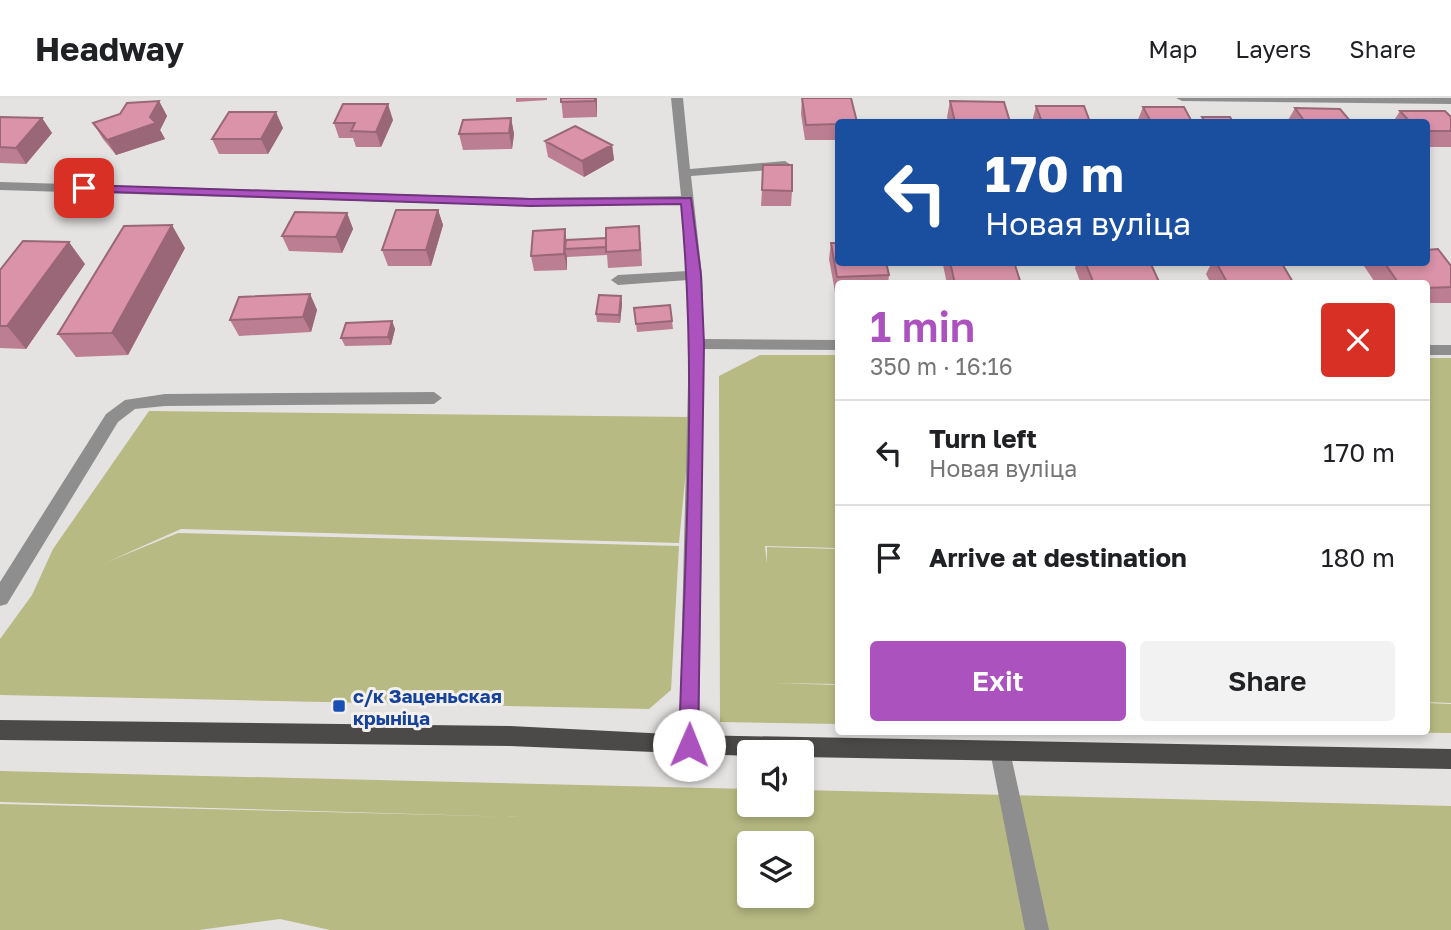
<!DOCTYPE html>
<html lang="en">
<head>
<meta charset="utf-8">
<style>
  body { margin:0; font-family:"Golos Text",sans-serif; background:#f2f2f2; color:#202124; height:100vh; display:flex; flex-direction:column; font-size:26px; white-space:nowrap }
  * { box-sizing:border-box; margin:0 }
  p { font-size:23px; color:#757577 }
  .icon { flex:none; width:38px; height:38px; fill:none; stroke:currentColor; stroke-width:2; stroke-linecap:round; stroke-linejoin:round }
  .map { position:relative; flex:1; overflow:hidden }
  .panel { position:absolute; left:835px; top:182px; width:595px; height:455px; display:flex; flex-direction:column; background:#fff; border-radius:7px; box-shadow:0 4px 10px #0003 }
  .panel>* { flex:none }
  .guide { position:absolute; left:835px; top:21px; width:595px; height:147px; border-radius:7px; box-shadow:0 4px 10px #0003; background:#1a4fa0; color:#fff; overflow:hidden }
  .fabs { position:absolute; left:737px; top:642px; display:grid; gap:14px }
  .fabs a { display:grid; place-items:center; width:77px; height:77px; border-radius:7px; background:#fff; box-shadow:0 4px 10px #0003; font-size:35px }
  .pin { position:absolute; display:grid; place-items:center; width:60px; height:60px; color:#fff; margin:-30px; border-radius:14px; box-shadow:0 4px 10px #0006 }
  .me { position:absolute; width:77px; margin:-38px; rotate:1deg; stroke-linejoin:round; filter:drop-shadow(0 0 5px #0008) }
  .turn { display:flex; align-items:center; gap:24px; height:147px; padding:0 35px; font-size:32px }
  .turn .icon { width:91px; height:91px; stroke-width:2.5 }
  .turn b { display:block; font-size:49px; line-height:60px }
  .round { display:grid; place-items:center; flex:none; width:74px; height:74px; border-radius:7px; background:#f2f2f2 }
  .headline { display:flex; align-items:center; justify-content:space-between; height:119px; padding:0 35px }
  h1 { font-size:42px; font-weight:600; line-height:52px; color:#ab52be }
  .action { display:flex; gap:14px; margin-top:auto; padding:14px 35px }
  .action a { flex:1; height:80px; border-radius:7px; background:#ab52be; color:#fff; font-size:28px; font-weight:600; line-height:80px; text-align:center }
  .action a+a { background:#f2f2f2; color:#202124 }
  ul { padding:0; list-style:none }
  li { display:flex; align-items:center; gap:21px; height:105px; padding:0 35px; border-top:2px solid #e0e0e0 }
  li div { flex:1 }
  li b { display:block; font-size:26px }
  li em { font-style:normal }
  header { display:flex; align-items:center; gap:42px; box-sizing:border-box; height:98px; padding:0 35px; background:#fff; border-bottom:2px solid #e0e0e0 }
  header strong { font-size:33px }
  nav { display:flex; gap:38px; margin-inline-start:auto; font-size:24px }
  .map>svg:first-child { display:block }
</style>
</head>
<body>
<header>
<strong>Headway</strong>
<nav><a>Map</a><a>Layers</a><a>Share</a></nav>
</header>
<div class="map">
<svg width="1451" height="832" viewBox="0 0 1451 832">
  <rect width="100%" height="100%" fill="#e5e3e1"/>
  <path fill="#b7ba82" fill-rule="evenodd" d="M760 257H838V450L765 448 767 466V449L838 451V586L773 585 838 587V626L720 624 719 278Z
    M1426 260H1451V605L1426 604Z
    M149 313 691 319 679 445 181 431 107 464 178 435 679 448 671 592 649 611 0 597V541L32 497 53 451Z
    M1426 605 1451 606V635L1330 634H1426Z
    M0 673 749 691V707H802V692L1451 708V832H330L280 821 199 832H0V706L523 719 0 704ZM749 746H802V798H749Z"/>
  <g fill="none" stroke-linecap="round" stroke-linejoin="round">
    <path fill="#8f8e8e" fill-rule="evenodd" d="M671 0H683L690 71 785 63 791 67 785 71 691 78 702 177 704 241 838 242V252L704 251 699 647 696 654 689 657 682 654 679 647 689 246 688 182 618 187 611 182 618 177 688 173 681 106 530 108 0 92V84L530 100 681 98Z
      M1176 0H1451V6L1182 3Z
      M1426 247H1451V257H1426Z
      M434 294 442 300 434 306 165 308 135 311 118 324 7 506 0 508V484L106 316 125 302 165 296Z
      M1000 643 1007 646 1010 653 1049 832H1025L990 653 993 646Z"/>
    <path fill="#4c4949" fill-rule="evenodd" d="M0 622 510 628 689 637 1451 651V671L802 659V654H749V658L510 648 0 642Z"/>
  </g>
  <path fill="#bc7e92" d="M516 0H547V2L516 4Z
    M561 0H597V19L563 20Z
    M802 0 838 24V42H805L801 16Z
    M159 3 167 18 160 32 165 41 116 57 103 41 93 25Z
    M950 3 1010 24H948L947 19Z
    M1036 8 1090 24H1032Z
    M1143 9 1192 24H1137Z
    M1295 10 1351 24H1287Z
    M1400 13 1451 19V49H1426V24H1393Z
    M0 19 42 20 52 35 26 66 0 65Z
    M511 20 514 36 512 51 463 52 459 36Z
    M393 22 381 49H356L353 40H339L334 25Z
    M283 30 268 56H219L212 41Z
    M545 43 612 47 614 62 584 79 548 59Z
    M762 92 792 93 791 108H761Z
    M438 112 443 127 431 168H388L382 152Z
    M347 115 353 131 342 155 289 153 282 138Z
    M567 142 641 144 642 168 608 170 607 157 567 159V172L534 173 531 158Z
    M831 145 889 177 888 186H838V194H835L829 161Z
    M185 150 128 257 76 259 58 236Z
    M944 164H1014L1021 186H947L943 167Z
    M1077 164H1150L1160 186H1081L1075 170Z
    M1212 164H1281L1294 186H1211L1206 176Z
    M1366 164H1426L1451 168V205H1426V186H1376L1364 168Z
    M85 166 26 251 0 250V172Z
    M310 196 317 212 311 234 239 238 230 222Z
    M621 198 622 206 620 225 597 224 596 216Z
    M670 207 673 231 637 234 634 210Z
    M392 223 395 231 391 247 345 248 341 240Z"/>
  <path fill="#996777" d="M595 0H597V19Z
    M159 3 167 18 160 32 165 41 116 57 107 42 150 19Z
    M388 6 393 22 381 49 376 34Z
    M276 14 283 30 268 56 261 41Z
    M42 20 52 35 26 66 16 50Z
    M511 20 514 36 512 51 509 35Z
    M612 47 614 62 584 79 582 63Z
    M438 112 443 127 431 168 426 152Z
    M347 115 353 131 342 155 336 139Z
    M172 127 185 150 128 257 112 235Z
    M565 131 567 147 565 151 567 159V172L564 156Z
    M69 144 85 166 26 251 7 228Z
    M310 196 317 212 311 234 303 219Z
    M621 198 622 206 620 225 619 217Z
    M392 223 395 231 391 247 388 239Z"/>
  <path fill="#db93aa" stroke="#996777" stroke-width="2" d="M561 0H595V3L561 4Z
    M802 0H851L857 24H838V26L806 27Z
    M159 3 150 19 156 25 107 42 93 25 120 16 127 5Z
    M950 3 1004 4 1010 24H955Z
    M343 6H388L376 34 351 33 355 25H334Z
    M1036 8H1084L1090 24H1042Z
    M1143 9H1184L1192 24H1151Z
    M1295 10 1340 11 1351 24H1305Z
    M1400 13H1445L1451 19V33H1426V24H1410Z
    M229 14H276L261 41H212Z
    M0 19 42 20 16 50 0 49Z
    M1202 19H1230L1233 24H1205Z
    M511 20 509 35 459 36 463 22Z
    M575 28 612 47 582 63 545 43Z
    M763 67H792V93L762 92Z
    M396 112H438L426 152H382Z
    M295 114 347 115 336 139 282 138Z
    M172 127 112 235 58 236 124 128Z
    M639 128 640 152 606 154V130Z
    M565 131 564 156 531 158 533 133Z
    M606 140V149L565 151 566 142Z
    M23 143 69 144 7 228H0V172Z
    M831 145H838V164H886L889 177 837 179Z
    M1438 151 1451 168V189L1426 190V186H1399L1384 164H1426V152Z
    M950 164H1014L1021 186H955Z
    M1085 164H1150L1160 186H1094Z
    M1216 164H1281L1294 186H1228Z
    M310 196 303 219 230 222 239 199Z
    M599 197 621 198 619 217 596 216Z
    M670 207 672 223 636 226 634 210Z
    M392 223 388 239 341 240 346 225Z"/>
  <path fill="#ab52be" stroke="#6f357c" stroke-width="2" d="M84 87 530 101 691 100 701 177 704 246 698 647 696 653 689 656 682 653 679 647C684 468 698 284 681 106L530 108 80 93 78 90Z"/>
  <rect fill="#1a4fb4" stroke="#f3f0ee" stroke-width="2.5" x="332" y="601" width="14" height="14" rx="3.5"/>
  <g text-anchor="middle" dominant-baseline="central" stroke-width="6" stroke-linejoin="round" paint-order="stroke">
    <g font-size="19" font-weight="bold" fill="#164399" stroke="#f3f0ee" text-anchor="start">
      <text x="353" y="597">с/к Заценьская<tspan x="353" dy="22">крыніца</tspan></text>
    </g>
  </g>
</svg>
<div class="fabs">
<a><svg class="icon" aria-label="sound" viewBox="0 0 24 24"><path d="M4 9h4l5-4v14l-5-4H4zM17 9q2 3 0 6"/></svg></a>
<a><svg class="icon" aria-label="layers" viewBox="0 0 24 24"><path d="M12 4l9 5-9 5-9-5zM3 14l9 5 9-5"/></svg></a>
</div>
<div class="pin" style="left:84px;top:90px;background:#d93025"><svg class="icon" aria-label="arrive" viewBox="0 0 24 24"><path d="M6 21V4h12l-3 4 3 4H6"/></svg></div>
<svg class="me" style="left:689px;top:647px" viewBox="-20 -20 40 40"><circle r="19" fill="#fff"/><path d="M0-13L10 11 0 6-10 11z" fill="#ab52be"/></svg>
<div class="guide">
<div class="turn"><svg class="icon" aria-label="left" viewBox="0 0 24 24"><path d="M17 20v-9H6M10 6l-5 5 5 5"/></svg><div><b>170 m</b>Новая вуліца</div></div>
</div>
<section class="panel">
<div class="headline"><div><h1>1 min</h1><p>350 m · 16:16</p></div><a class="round" style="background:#d93025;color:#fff"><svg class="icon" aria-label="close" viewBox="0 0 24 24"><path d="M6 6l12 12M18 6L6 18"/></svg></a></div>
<ul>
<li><svg class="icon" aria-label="left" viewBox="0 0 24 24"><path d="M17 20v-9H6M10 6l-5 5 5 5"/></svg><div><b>Turn left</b><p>Новая вуліца</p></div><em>170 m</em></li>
<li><svg class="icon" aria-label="arrive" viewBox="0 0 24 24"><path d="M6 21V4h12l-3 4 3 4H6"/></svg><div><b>Arrive at destination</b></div><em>180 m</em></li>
</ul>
<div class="action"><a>Exit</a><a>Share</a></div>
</section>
</div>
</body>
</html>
